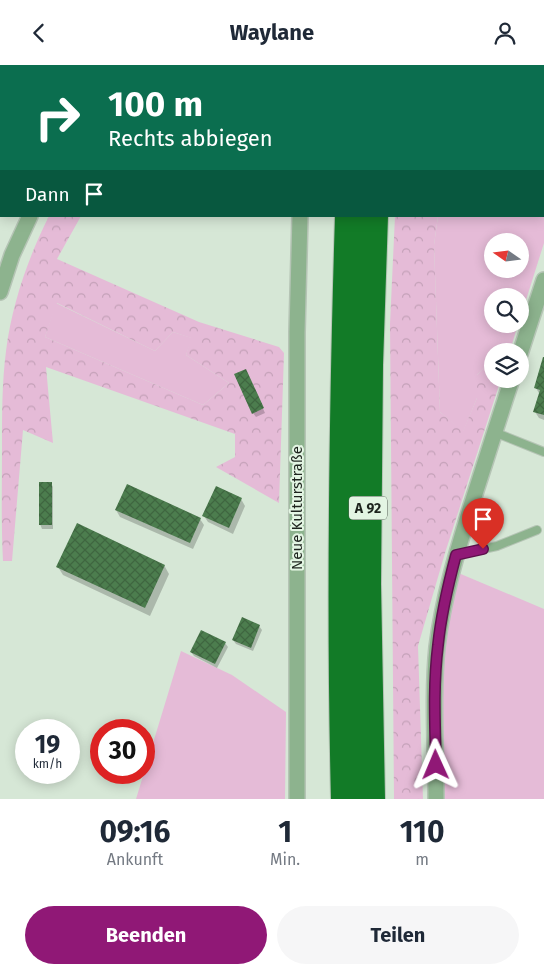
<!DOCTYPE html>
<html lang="de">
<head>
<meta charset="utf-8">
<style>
  body { margin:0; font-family:"Fira Sans",sans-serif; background:#f6f6f7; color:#1f2937; height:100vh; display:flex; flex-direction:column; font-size:19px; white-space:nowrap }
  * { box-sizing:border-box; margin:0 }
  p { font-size:16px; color:#747a83 }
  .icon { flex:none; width:28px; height:28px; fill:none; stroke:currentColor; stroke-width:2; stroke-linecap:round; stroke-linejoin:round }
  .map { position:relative; height:734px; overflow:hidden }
  .details { display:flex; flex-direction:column; background:#fff; flex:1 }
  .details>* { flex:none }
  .hud { position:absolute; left:0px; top:0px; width:545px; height:152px; box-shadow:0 2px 12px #0003; background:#0b6e4f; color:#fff; overflow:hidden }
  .needle { width:32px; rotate:284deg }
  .buttons { position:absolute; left:484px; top:168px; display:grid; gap:10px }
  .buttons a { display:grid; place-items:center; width:45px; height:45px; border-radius:50%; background:#fff; box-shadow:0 2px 12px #0003; font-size:25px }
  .speed { position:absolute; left:15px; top:654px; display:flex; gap:10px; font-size:25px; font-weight:700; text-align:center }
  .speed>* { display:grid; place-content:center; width:65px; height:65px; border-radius:50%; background:#fff; box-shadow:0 2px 12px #0003; line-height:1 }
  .speed small { font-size:12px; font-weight:400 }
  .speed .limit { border:8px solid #d22; background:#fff; color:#111 }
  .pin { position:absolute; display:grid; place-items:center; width:42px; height:42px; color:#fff; margin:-51px -21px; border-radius:50% 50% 50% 0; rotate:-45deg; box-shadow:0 0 5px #0007 }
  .pin .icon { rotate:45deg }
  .me { position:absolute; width:55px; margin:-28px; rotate:359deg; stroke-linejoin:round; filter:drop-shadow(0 0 4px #0008) }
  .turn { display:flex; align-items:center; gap:18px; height:105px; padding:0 25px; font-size:22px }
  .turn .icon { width:65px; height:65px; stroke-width:2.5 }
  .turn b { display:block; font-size:35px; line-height:42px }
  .then { display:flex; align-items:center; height:48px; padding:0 25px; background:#0003; gap:10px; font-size:19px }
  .eta { display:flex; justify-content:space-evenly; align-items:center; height:85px; text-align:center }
  .eta b { font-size:30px; font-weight:700; line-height:35px }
  .button { display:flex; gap:10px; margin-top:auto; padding:10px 25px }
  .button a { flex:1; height:58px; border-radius:30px; background:#901876; color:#fff; font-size:20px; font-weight:700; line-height:58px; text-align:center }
  .button a+a { background:#f6f6f7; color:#1f2937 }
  header { display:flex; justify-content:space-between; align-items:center; height:65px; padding:0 25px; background:#fff; font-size:22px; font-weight:700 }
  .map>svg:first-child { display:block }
</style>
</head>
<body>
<header><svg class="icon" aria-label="back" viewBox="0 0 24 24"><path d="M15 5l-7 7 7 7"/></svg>Waylane<svg class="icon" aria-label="person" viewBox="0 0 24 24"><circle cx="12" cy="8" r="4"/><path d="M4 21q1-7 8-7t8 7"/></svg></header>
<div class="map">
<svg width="544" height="734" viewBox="0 0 544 734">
  <defs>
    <pattern id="forest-crowns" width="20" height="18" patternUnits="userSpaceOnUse" patternTransform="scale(1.25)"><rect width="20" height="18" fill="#e5bbd7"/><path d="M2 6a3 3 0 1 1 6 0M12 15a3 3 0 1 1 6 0" fill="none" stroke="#c4a1b8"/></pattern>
    <pattern id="building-cross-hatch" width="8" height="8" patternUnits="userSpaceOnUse" patternTransform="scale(1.25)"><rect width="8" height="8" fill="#4c7d4e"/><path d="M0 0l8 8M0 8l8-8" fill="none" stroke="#3f6640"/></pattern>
  </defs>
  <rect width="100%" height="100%" fill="#d6e7d6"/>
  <path fill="#e5bbd7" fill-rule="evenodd" d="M544 138V178L520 254V231H492V259H518L510 286H492V294L477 310V333L463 367 440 347 434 180 438 151H544ZM492 176H520V204H492Z
    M56 238 155 286 173 267 192 273 186 290 229 318 203 340 45 272Z
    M456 507 544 544V734H443L441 593Z
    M181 586 232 610 286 647 285 734H136Z"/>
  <path fill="url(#forest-crowns)" fill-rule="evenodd" d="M193 0H290V1H191Z
    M49 151H81L57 194 199 257 279 282 284 288 279 438 216 402 235 392V369L46 302 53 378 23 365 12 496H3C1 458 2 420 2 381 2 349 2 317 6 286 12 239 28 193 49 151ZM57 238 155 286 173 267 191 273 186 290 229 318 203 340 45 272Z
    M395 151H438L434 180 440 347 463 366 477 333V310L492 294V314H501L445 488 418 581 423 734H394L390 259Z"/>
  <path fill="#0003" d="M544 294V355L539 353 535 347 540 330 536 323Z
    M247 309 265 348 256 352 253 348Z
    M51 418 53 422V464H42L40 459Z
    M241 434 245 441 233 469 208 457 204 451Z
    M116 445 200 454 204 460 193 484 120 452Z
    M164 500 169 509 150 551 63 510 58 502Z
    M259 561 262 565 253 586 236 579 233 575Z
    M225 578 228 582 217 603 194 591 191 587Z"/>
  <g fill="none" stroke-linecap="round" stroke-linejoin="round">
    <path stroke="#b77ca5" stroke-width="4.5" d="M288 0 290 1"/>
  </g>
  <path fill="url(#building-cross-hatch)" d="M543 292H544V350L533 347 540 325 534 323Z
    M246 304 264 343 252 349 234 309Z
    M39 417H52V460H39Z
    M127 419 201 453 190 478 115 445Z
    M216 421 242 433 229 463 202 451Z
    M77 458 165 500 145 543 56 502Z
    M242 552 260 560 251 583 232 575Z
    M201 565 226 577 215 599 190 587Z"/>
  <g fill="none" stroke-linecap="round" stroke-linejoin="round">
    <g stroke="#b5c4b5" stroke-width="10">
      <path id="service" d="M494 367 544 387
        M456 490 497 481 537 465"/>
    </g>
    <g stroke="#b5c4b5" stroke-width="18">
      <path id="minor" d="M158 1 160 0
        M304 1V0
        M0 227 12 190 30 151
        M520 289 544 215
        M297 734V267L300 151
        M436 734C436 683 432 632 437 582 443 533 457 487 471 441 485 398 498 356 512 314"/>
    </g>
    <g stroke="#b5c4b5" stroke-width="30">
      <path id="motorway" d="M353 1V0
        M379 1V0
        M345 734C340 540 343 345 349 151
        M371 734 367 519 369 300 374 151"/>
    </g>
    <use href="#service" stroke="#8db38e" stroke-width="8"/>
    <use href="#minor" stroke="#8db38e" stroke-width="15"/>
    <use href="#motorway" stroke="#127b27" stroke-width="28"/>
  </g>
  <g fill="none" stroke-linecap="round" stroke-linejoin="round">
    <g stroke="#5e104d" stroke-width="12">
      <path id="route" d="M436 700C435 660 433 620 438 580 441 550 448 520 456 490L483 484"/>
    </g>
    <use href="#route" stroke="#901876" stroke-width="9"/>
  </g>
  <g text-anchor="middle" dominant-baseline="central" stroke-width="4" stroke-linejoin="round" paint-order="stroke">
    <rect fill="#e3f5e3" stroke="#596359" stroke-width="1" x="349" y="431.5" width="38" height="23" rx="4"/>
    <g font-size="14" font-weight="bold" fill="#1e241e">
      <text x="368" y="443">A 92</text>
    </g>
    <g font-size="15" fill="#1e241e" stroke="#e3f5e3">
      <text transform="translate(297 443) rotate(-90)">Neue Kulturstraße</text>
    </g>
  </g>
</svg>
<div class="buttons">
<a><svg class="needle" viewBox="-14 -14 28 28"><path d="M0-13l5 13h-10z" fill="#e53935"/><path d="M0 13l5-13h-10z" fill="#747a83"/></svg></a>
<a><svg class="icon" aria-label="search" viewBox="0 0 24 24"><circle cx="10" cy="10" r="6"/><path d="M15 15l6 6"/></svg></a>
<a><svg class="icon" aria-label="layers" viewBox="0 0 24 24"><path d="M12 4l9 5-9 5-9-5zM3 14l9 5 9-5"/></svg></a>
</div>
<div class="speed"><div>19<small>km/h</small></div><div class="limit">30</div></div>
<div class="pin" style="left:483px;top:484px;background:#d93025"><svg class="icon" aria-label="arrive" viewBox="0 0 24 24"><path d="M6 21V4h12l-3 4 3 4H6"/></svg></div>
<svg class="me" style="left:436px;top:700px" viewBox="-20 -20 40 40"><path d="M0-17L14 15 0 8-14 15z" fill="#901876" stroke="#fff" stroke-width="4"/></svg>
<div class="hud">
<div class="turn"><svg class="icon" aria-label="right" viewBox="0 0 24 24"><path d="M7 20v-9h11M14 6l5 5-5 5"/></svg><div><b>100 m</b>Rechts abbiegen</div></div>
<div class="then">Dann<svg class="icon" aria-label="arrive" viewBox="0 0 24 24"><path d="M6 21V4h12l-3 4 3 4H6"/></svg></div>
</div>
</div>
<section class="details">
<div class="eta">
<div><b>09:16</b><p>Ankunft</p></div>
<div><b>1</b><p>Min.</p></div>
<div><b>110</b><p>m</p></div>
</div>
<div class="button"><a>Beenden</a><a>Teilen</a></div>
</section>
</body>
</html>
